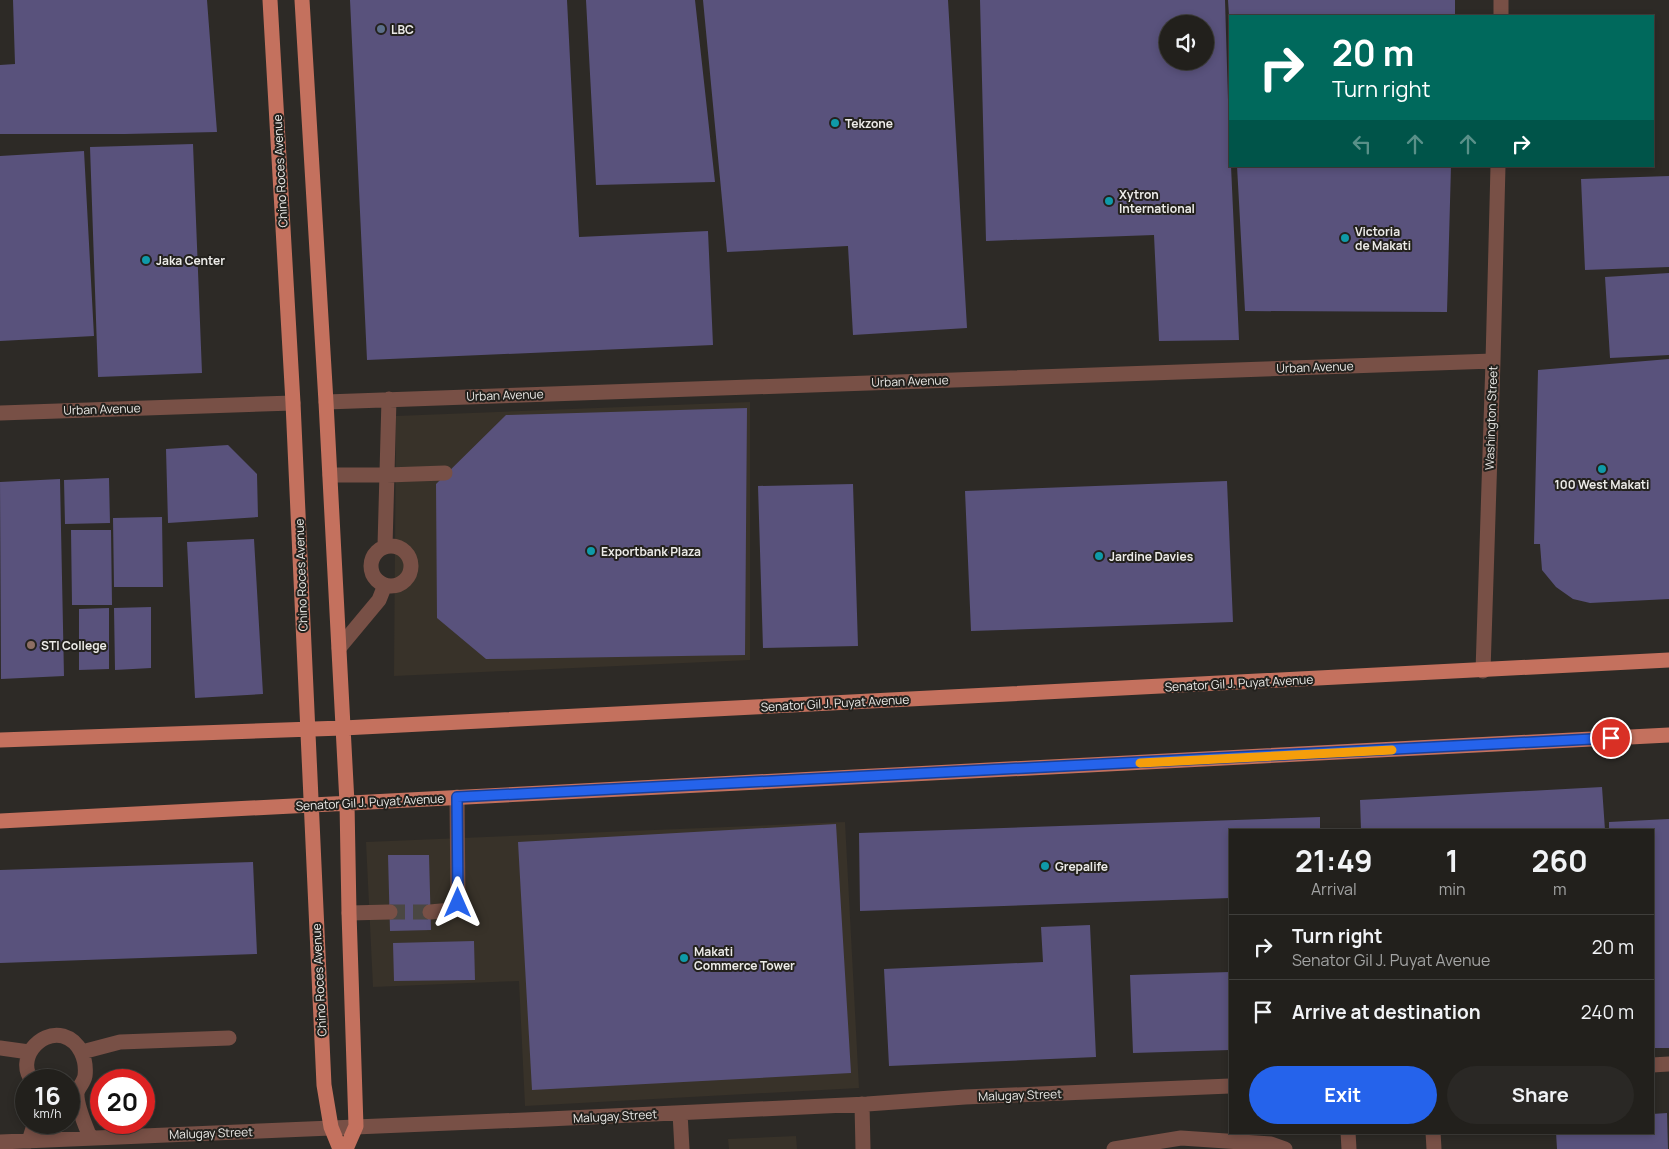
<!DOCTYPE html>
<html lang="en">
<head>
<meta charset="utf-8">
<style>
  body { margin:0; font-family:Manrope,sans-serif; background:#2a2825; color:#f1f3f6; height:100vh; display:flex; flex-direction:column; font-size:19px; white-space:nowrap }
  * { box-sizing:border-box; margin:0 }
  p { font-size:16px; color:#a2a3a3 }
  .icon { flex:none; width:28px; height:28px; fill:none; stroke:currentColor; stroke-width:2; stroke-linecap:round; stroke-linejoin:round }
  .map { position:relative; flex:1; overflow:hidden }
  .drawer { position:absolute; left:1229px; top:829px; width:425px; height:305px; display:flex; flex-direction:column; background:#22201c; border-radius:0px; box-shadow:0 2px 8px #0003,0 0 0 1px #3f3e3b }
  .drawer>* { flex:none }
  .hud { position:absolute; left:1229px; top:15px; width:425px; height:152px; border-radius:0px; box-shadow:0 2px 8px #0003,0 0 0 1px #3f3e3b; background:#00695c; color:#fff; overflow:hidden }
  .tools { position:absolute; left:1159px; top:15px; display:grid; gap:10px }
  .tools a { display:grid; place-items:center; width:55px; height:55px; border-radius:50%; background:#22201c; box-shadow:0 2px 8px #0003,0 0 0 1px #3f3e3b; font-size:25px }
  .speed { position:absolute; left:15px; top:1069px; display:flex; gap:10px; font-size:25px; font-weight:700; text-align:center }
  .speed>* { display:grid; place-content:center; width:65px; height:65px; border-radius:50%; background:#22201c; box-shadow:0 2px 8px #0003,0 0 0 1px #3f3e3b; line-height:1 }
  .speed small { font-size:12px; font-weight:400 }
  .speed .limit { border:8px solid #d22; background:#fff; color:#111 }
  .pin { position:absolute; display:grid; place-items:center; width:42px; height:42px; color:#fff; margin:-21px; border:2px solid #fff; border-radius:50%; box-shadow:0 1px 5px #0007 }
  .me { position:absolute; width:55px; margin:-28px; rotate:0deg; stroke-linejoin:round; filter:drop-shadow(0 0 4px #0008) }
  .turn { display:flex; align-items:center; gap:18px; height:105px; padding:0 20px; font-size:22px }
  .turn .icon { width:65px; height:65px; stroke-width:2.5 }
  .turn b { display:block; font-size:35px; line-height:42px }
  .lanes { display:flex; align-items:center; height:48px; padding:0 20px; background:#0003; justify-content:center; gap:25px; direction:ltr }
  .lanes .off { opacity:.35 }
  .eta { display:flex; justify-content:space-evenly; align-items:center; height:85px; text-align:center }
  .eta b { font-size:30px; font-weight:700; line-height:35px }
  .primary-button { display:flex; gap:10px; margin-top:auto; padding:10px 20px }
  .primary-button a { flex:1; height:58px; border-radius:30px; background:#2563eb; color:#fff; font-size:20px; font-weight:700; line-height:58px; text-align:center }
  .primary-button a+a { background:#2a2825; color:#f1f3f6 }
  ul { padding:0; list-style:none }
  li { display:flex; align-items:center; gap:15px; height:65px; padding:0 20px; border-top:1px solid #3f3e3b }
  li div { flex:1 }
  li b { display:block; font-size:19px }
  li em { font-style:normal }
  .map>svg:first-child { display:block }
</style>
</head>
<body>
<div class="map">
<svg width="1669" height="1149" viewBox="0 0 1669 1149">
  <rect width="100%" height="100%" fill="#2d2a26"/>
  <path fill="#383229" d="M750 402V660L394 676 396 416Z
    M845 822 859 1088 525 1106 519 981 373 987 366 842Z
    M796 1136 797 1149H729L728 1139Z"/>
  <path fill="#59527c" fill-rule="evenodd" d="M13 0H207L217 132 125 134H0V65L15 64Z
    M350 0H567L579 237 708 231 713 345 367 360Z
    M586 0H695L715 182 596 185Z
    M703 0H948L967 328 853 335 848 246 727 252Z
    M980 0H1225L1230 166H1231L1239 340 1159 341 1154 235 986 241ZM1168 24H1205V61H1168Z
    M1228 0H1455V16H1229Z
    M193 144 202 373 98 377 90 147Z
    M84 151 94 336 0 341V156Z
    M1237 166H1451L1447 312 1245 311Z
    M1669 176V267L1585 270 1581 179Z
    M1669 273V355L1610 358 1605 277Z
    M1669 359V599L1590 603 1573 599 1556 587 1542 570 1540 544H1534L1538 370Z
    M747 408 745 655 486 659 437 618 436 484 506 415Z
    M228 445 257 474 258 517 168 523 166 449Z
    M109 478 110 523 65 524 64 480Z
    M60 479 64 676 1 679 0 482Z
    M1227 481 1233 622 971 631 965 491Z
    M853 484 858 646 763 648 758 486Z
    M162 517 163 587H114L113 518Z
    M71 530H111L112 605H72Z
    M254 539 263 694 195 698 187 542Z
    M151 607V668L115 670 114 608Z
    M109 608V669L79 670V609Z
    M1602 787 1605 830H1361L1360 800Z
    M1320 817V830H1230V898L860 911 859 833Z
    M1669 819V1048H1652V830H1609V822Z
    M836 824 851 1073 532 1090 518 842Z
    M388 855H429L431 930 390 931Z
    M253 862 257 954 0 963V870Z
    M1090 925 1096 1057 889 1066 884 969 1043 962 1041 927Z
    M474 941 475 980 394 981 393 943Z
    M1230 972V1050L1133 1053 1130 975Z
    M1667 1113 1668 1149H1557L1556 1132H1652V1114Z"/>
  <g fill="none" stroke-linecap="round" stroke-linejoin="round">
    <path stroke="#4a4743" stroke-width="15" stroke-dasharray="15 8" stroke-linecap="butt" d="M390 912H430"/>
    <path stroke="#785046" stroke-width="15" d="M1501 16V0
      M326 402 1493 361
      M0 413 293 403
      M330 475H387L445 473
      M385 546 389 399
      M371 566a20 20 0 1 1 40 0a20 20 0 1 1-40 0Z
      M339 648 379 600 385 585
      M1483 671 1493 361 1498 166
      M430 912 452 910 458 903 457 797
      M349 913 390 912
      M0 1048 29 1052
      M82 1052 120 1042 229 1038
      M1652 1065 1669 1064
      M32 1080C16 1060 39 1030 63 1036 80 1041 87 1060 85 1076 84 1082 78 1088 77 1093 76 1105 86 1127 90 1137
      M862 1104 863 1149
      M680 1113 682 1149
      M1348 1132 1349 1149
      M1433 1132 1434 1149
      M29 1141 35 1122
      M0 1142 548 1119 867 1104 965 1097 1230 1086
      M1114 1149 1181 1138 1271 1144 1285 1149"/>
    <path stroke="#c4715e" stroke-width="15" d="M270 0 293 403 324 1085 331 1127 340 1149
      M302 0 326 402 347 803 349 913 356 1126 346 1149
      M0 740 343 728 1669 660
      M0 821 1669 735"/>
  </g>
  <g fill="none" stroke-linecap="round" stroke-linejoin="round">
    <g stroke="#184099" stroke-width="12">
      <path id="route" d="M458 903 457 797 1611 738"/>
    </g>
    <use href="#route" stroke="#2563eb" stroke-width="9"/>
    <path stroke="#f59e0b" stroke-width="9" d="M1140 763 1392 750"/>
  </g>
  <circle fill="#5c6f8a" stroke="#23211d" stroke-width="2" cx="381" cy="29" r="5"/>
  <g fill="#0f9aa8" stroke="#23211d" stroke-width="2">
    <circle cx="835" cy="123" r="5"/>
    <circle cx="1109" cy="201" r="5"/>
    <circle cx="1345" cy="238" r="5"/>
    <circle cx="146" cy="260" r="5"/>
    <circle cx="1602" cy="469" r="5"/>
    <circle cx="591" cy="551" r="5"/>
    <circle cx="1099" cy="556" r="5"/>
    <circle cx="1045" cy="866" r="5"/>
    <circle cx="684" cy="958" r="5"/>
  </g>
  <circle fill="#8d6e63" stroke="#23211d" stroke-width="2" cx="31" cy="645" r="5"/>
  <g text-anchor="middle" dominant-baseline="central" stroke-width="4" stroke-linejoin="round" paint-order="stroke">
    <g font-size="12" font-weight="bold" fill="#ecebe8" stroke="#23211d" text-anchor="start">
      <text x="391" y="29">LBC</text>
      <text x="845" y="123">Tekzone</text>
      <text x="1119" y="194">Xytron<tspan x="1119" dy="14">International</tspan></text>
      <text x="1355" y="231">Victoria<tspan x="1355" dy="14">de Makati</tspan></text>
      <text x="156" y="260">Jaka Center</text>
      <text x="1602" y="484" text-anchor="middle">100 West Makati</text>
      <text x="601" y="551">Exportbank Plaza</text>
      <text x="1109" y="556">Jardine Davies</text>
      <text x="41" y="645">STI College</text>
      <text x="1055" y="866">Grepalife</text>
      <text x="694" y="951">Makati<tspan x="694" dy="14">Commerce Tower</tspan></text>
    </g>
    <g font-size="12" fill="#ecebe8" stroke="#23211d">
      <text transform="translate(280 171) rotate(-93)">Chino Roces Avenue</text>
      <text transform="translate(1315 367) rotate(-2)">Urban Avenue</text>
      <text transform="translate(910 381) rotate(-2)">Urban Avenue</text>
      <text transform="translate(505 395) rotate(-2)">Urban Avenue</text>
      <text transform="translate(102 409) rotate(-2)">Urban Avenue</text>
      <text transform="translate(1491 418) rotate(-88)">Washington Street</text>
      <text transform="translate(301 575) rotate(-92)">Chino Roces Avenue</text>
      <text transform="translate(1239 683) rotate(-3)">Senator Gil J. Puyat Avenue</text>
      <text transform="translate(835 703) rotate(-3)">Senator Gil J. Puyat Avenue</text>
      <text transform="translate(370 802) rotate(-3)">Senator Gil J. Puyat Avenue</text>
      <text transform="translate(319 980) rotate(-93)">Chino Roces Avenue</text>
      <text transform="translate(1020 1095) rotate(-2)">Malugay Street</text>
      <text transform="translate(615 1116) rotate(-3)">Malugay Street</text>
      <text transform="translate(211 1133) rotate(-2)">Malugay Street</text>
    </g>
  </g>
</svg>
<div class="tools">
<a><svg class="icon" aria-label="sound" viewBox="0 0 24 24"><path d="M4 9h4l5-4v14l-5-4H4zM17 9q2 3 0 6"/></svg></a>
</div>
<div class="speed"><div>16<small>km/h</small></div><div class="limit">20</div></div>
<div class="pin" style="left:1611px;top:738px;background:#d93025"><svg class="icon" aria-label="arrive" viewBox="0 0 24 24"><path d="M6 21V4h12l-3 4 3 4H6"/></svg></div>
<svg class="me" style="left:458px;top:903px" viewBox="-20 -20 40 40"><path d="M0-17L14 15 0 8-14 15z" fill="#2563eb" stroke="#fff" stroke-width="4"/></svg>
<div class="hud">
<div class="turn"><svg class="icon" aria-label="right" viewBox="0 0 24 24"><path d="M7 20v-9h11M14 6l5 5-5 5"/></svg><div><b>20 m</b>Turn right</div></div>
<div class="lanes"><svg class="icon off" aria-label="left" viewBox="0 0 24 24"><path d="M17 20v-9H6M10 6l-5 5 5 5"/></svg><svg class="icon off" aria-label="ahead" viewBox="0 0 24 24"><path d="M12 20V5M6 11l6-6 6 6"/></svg><svg class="icon off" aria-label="ahead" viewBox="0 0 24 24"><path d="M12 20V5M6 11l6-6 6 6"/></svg><svg class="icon" aria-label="right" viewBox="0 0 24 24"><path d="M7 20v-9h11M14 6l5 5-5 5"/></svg></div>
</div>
<section class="drawer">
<div class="eta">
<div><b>21:49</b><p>Arrival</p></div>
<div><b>1</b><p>min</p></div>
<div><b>260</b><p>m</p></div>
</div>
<ul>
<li><svg class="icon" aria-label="right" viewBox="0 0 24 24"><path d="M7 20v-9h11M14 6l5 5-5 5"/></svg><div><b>Turn right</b><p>Senator Gil J. Puyat Avenue</p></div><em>20 m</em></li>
<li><svg class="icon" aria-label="arrive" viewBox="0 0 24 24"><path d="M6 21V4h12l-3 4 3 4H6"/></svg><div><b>Arrive at destination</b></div><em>240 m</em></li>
</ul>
<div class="primary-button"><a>Exit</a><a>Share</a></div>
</section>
</div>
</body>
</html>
